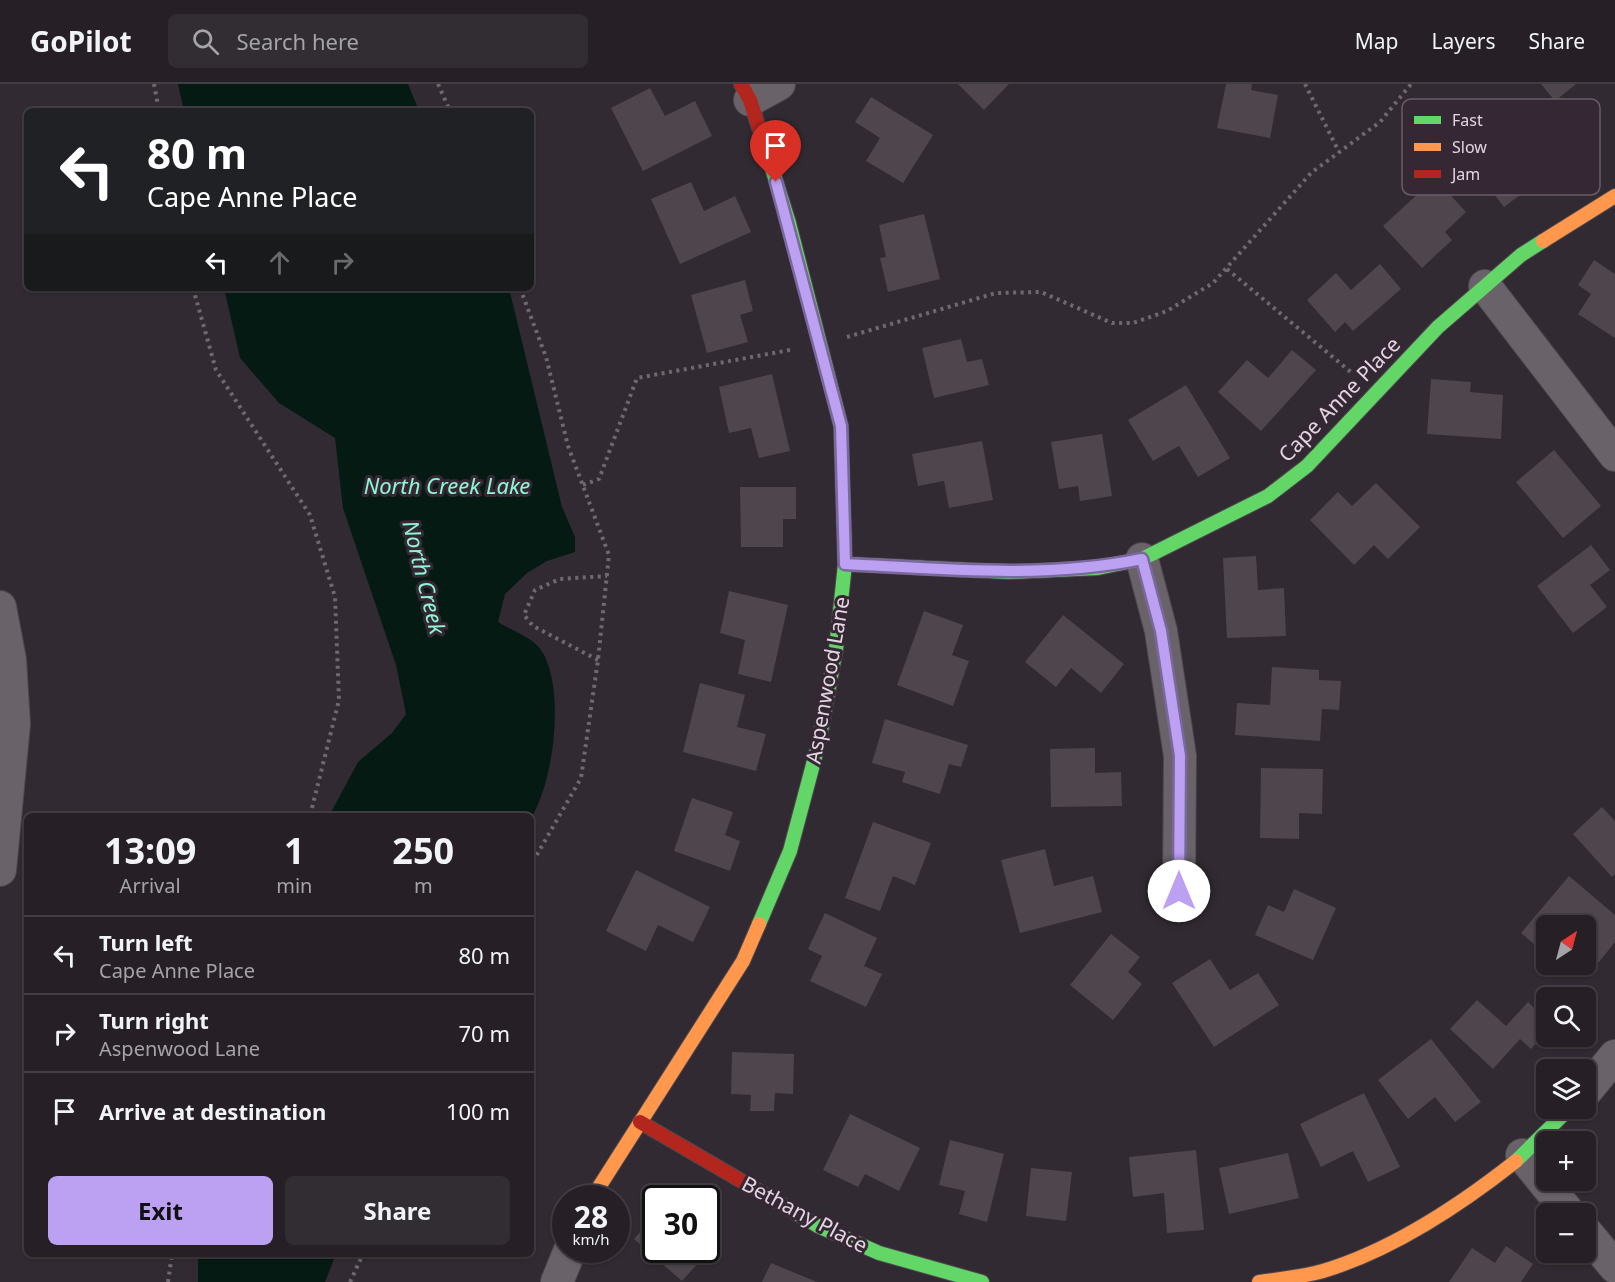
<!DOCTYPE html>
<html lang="en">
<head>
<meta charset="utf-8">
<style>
  body { margin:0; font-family:"Noto Sans",sans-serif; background:#322d32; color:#f1f3f6; height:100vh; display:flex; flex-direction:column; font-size:22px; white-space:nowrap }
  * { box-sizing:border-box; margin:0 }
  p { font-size:20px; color:#a4a3a7 }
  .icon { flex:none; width:33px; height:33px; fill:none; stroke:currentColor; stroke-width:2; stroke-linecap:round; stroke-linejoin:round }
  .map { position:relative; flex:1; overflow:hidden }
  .details { position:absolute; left:24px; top:729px; width:510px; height:444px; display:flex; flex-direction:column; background:#262026; border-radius:9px; box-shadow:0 2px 4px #0004,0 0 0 2px #423e43 }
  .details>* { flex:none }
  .top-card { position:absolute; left:24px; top:24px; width:510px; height:183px; border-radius:9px; box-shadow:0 2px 4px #0004,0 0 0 2px #423e43; background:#202124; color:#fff; overflow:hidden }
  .needle { width:39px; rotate:36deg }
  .buttons { position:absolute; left:1536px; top:831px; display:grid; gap:12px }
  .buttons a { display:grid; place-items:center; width:60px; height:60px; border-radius:9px; background:#262026; box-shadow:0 2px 4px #0004,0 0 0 2px #423e43; font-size:30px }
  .speed { position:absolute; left:552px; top:1101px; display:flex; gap:12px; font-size:30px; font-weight:700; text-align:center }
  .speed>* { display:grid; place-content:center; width:78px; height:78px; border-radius:50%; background:#262026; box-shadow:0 2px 4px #0004,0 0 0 2px #423e43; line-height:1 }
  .speed small { font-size:15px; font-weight:400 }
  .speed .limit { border:3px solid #111; border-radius:9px; background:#fff; color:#111 }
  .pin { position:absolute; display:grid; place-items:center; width:51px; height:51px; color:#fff; margin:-62px -26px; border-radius:50% 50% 50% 0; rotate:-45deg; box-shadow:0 0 6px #0007 }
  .pin .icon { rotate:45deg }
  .me { position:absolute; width:66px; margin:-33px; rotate:0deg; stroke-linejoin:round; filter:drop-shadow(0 0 4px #0008) }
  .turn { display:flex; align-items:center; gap:21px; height:126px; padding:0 24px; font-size:27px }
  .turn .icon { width:78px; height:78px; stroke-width:2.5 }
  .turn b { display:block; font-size:42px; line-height:51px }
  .lanes { display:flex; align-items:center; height:57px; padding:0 24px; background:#0003; justify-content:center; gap:30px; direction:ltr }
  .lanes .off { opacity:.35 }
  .eta { display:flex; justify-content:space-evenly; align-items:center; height:102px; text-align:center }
  .eta b { font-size:36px; font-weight:700; line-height:42px }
  .action { display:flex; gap:12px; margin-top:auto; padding:12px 24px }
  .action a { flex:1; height:69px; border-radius:9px; background:#bca0f2; color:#111; font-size:24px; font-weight:700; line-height:69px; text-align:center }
  .action a+a { background:#322d32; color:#f1f3f6 }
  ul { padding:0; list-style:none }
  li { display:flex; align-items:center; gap:18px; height:78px; padding:0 24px; border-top:2px solid #423e43 }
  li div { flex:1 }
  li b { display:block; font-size:22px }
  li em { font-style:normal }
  header { display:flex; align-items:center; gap:36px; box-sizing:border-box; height:84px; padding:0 30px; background:#262026; border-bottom:2px solid #423e43 }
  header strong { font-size:28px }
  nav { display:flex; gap:33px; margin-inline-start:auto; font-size:21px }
  .search { width:420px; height:54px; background:#322d32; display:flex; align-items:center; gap:15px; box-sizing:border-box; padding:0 21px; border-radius:9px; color:#a4a3a7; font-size:22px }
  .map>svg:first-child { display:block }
</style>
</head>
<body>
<header>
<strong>GoPilot</strong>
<div class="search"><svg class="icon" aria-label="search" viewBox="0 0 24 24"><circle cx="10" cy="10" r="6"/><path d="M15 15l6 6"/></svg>Search here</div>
<nav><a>Map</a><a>Layers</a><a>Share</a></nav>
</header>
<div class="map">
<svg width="1615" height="1198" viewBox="0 0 1615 1198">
  <rect width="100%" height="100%" fill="#322a32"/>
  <path fill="#061a14" d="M178 0H408L419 27H184Z
    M224 204H509L562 423 575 453V468L547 477 527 489 505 510 498 538C512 547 535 554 543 569 565 608 554 697 531 734L329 732 358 678 392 649 406 630 396 581 343 424 335 354 279 319 240 274Z
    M198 1170H336L325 1198H198Z"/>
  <path fill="#4e464c" d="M958 0H1009L984 26Z
    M1226 0H1252L1251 6 1278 11 1270 54 1217 44Z
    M1541 0H1576L1555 17Z
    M650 4 665 32 695 17 712 52 643 87 611 24Z
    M871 13 933 51 903 99 866 77 880 54 855 38Z
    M1509 38 1536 73 1516 89 1528 105 1504 123 1454 59 1471 45 1482 59Z
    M1435 94 1466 128 1445 148 1452 156 1422 184 1383 142Z
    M691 98 704 127 735 112 751 148 680 180 651 115Z
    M924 130 940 195 888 208 880 174 886 173 879 141Z
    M1594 176 1615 190V254L1578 230 1591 210 1578 201Z
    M1380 180 1401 205 1353 247 1345 238 1335 248 1307 216 1336 189 1351 206Z
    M745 196 753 227 740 231 748 258 707 269 691 211Z
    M961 255 967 278 982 275 989 301 934 314 922 264Z
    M1292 266 1316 286 1261 347 1218 308 1247 276 1268 294Z
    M772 290 790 367 759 374 751 344 729 349 719 303Z
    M1431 295 1471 298 1470 308 1503 311 1501 355 1427 350Z
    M1186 301 1230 374 1198 393 1179 362 1153 377 1128 336Z
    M1102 350 1112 412 1080 417 1078 402 1059 405 1051 358Z
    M982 357 993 416 949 424 944 397 918 402 912 370Z
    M1554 366 1601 422 1563 454 1516 398Z
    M1376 399 1420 443 1388 475 1374 461 1354 481 1310 436 1338 408 1352 422Z
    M740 403H796V435H783V463H741Z
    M1591 461 1610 486 1590 501 1607 523 1573 549 1537 502Z
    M1256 472 1258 506 1284 504 1286 552 1227 554 1223 474Z
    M729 507 788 521 771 598 738 590 745 556 720 549Z
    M924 527 963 541 952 571 969 577 953 622 897 601Z
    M1063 531 1124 580 1101 609 1071 584 1056 603 1025 578Z
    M1272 583 1319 586V596L1341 597 1339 626 1322 625 1320 657 1235 651 1237 619 1270 621Z
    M700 599 745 611 737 643 766 650 756 687 683 668Z
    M885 635 968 661 961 683 949 680 940 710 902 698 905 688 872 679Z
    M1095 664V689L1121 688 1122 722 1051 723 1050 665Z
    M1261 684 1323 685 1322 730 1299 729V755L1260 754Z
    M692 714 733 728 725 751 740 757 730 787 674 767Z
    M1602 723 1615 737V790L1612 793 1573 750Z
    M873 738 931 759 915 801 893 792 880 827 845 814Z
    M1045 765 1054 802 1093 792 1102 828 1020 849 1001 776Z
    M636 786 710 823 693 858 658 841 646 867 606 847Z
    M1569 792 1615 831V858L1599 878 1586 867V842H1546V870L1521 849Z
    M1294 805 1336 824 1313 876 1255 851 1268 821 1284 828Z
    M825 829 877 854 864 882 882 890 866 923 810 897 822 872 808 865Z
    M1111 850 1140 873 1128 888 1142 900 1113 936 1070 901Z
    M1210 875 1230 906 1258 889 1279 921 1214 963 1172 899Z
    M1477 916 1506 942 1528 918 1546 936V948L1531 965 1520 955 1493 985 1450 945Z
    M1431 955 1481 1018 1455 1038 1435 1013 1408 1035 1378 996Z
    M732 968 794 970 793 1010 775 1009 774 1027H750L751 1011 731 1010Z
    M1364 1009 1400 1083 1368 1098 1353 1067 1321 1083 1300 1040Z
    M850 1030 920 1064 899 1107 865 1090 858 1103 823 1086Z
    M950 1056 1004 1070 987 1138 959 1130 965 1107 939 1101Z
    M1196 1066 1204 1146 1167 1149 1164 1109 1133 1113 1129 1073Z
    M1288 1069 1299 1114 1229 1130 1219 1084Z
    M1031 1084 1072 1088 1066 1137 1026 1132Z
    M656 1130V1166H706V1145L719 1156 682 1197 634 1155Z
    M1506 1162 1533 1180 1521 1198H1449L1472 1164 1495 1179Z
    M771 1179 817 1198H762Z"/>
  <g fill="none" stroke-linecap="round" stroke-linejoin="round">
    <g stroke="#4e474d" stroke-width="34">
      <path id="street" d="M750 16 779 0
        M1485 202 1615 371
        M1142 475 1161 547 1180 672 1179 807
        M0 523 10 576 14 640 0 786
        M1586 1007 1615 972
        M1522 1071 1570 1130
        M1586 1148 1615 1183
        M557 1198 570 1166"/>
    </g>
    <g stroke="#4e474d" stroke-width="16">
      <path id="fast" d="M845 480 1009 488 1098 484 1142 475 1268 412 1307 382 1438 243 1521 171 1543 157
        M759 840 790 767 819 658 836 565 845 480 841 342 789 139 769 75
        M1516 1077 1570 1024
        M781 1120 818 1142 879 1169 982 1198"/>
    </g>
    <g stroke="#4e474d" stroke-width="16">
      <path id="slow" d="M1543 157 1615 112
        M592 1114 743 877 759 840
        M1259 1198C1280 1195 1302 1193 1323 1187 1393 1166 1459 1122 1516 1077"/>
    </g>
    <g stroke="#4e474d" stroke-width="16">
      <path id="jam" d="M741 0 750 16 769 75
        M640 1038 781 1120"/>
    </g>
    <path stroke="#6f696e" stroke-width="4" stroke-dasharray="3 4.5" stroke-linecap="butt" d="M154 0 159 27
      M438 0 450 27
      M1305 0 1339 68
      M1227 185 1352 289
      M193 204 216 286 310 431 335 513 339 616 310 732
      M520 204 546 273 568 362 609 471 598 576 581 694 531 781
      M847 253 996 209 1041 208 1112 239H1133L1167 227 1213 199 1311 89 1380 38 1411 0
      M583 401 599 395 637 294 790 266
      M598 576 533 542 524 531 535 506 560 495 607 492
      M168 1198 172 1170
      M350 1198 363 1170"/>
    <use href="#street" stroke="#696369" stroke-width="32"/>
    <use href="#fast" stroke="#63d668" stroke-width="14"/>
    <use href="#slow" stroke="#ff974d" stroke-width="14"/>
    <use href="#jam" stroke="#b3261e" stroke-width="14"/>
  </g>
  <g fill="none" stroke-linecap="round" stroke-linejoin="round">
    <g stroke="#7a689d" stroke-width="15">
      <path id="route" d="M776 98 841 342 845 480C944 485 1044 495 1142 475L1161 547 1180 672 1179 807"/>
    </g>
    <use href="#route" stroke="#bca0f2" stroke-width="10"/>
  </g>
  <g text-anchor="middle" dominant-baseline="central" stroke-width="6" stroke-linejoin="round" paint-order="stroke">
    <g font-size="21" fill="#e2d7e0" stroke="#362735">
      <text transform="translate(1339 315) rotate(-46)">Cape Anne Place</text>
      <text transform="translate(827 596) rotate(-80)">Aspenwood Lane</text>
      <text transform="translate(805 1130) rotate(28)">Bethany Place</text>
    </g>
    <g font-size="22" font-style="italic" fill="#8df7d3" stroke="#362735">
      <text x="447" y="401">North Creek Lake</text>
      <text transform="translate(425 493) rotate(76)">North Creek</text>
    </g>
  </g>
  <rect x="1402" y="15" width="198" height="96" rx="9" fill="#362735" stroke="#6a5c68" stroke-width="1.5"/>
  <rect x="1414" y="32" width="27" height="8" fill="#63d668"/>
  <rect x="1414" y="59" width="27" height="8" fill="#ff974d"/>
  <rect x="1414" y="86" width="27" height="8" fill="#b3261e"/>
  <g font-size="16" fill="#e2d7e0">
    <text x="1452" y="42">Fast</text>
    <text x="1452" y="69">Slow</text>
    <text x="1452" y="96">Jam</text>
  </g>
</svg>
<div class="buttons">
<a><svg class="needle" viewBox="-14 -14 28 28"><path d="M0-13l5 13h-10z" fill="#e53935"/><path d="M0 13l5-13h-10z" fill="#a4a3a7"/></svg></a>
<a><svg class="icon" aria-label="search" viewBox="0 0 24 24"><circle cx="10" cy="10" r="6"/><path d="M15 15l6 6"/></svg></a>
<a><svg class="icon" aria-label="layers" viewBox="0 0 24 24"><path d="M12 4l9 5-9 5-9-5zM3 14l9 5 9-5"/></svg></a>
<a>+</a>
<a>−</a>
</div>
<div class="speed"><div>28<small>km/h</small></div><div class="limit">30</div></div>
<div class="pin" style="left:776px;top:98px;background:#d93025"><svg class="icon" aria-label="arrive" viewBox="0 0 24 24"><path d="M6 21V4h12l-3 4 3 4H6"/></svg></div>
<svg class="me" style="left:1179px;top:807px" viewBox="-20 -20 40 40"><circle r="19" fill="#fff"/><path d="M0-13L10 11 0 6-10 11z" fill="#bca0f2"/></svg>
<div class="top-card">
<div class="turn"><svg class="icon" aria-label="left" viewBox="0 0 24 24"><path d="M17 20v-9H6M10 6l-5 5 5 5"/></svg><div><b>80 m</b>Cape Anne Place</div></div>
<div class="lanes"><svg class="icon" aria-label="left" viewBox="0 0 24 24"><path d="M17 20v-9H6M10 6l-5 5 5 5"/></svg><svg class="icon off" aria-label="ahead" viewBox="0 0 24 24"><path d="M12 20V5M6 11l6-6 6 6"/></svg><svg class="icon off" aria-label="right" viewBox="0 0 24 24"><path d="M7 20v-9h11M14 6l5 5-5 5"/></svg></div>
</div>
<section class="details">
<div class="eta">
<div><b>13:09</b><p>Arrival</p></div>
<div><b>1</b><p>min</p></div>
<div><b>250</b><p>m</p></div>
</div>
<ul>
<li><svg class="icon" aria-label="left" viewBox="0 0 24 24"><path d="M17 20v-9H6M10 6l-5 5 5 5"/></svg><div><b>Turn left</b><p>Cape Anne Place</p></div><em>80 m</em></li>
<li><svg class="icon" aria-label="right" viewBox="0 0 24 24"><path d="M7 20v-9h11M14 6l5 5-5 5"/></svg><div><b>Turn right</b><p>Aspenwood Lane</p></div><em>70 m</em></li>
<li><svg class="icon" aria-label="arrive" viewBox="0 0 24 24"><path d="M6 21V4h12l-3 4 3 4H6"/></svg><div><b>Arrive at destination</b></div><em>100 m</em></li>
</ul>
<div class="action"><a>Exit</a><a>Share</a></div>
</section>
</div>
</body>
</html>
